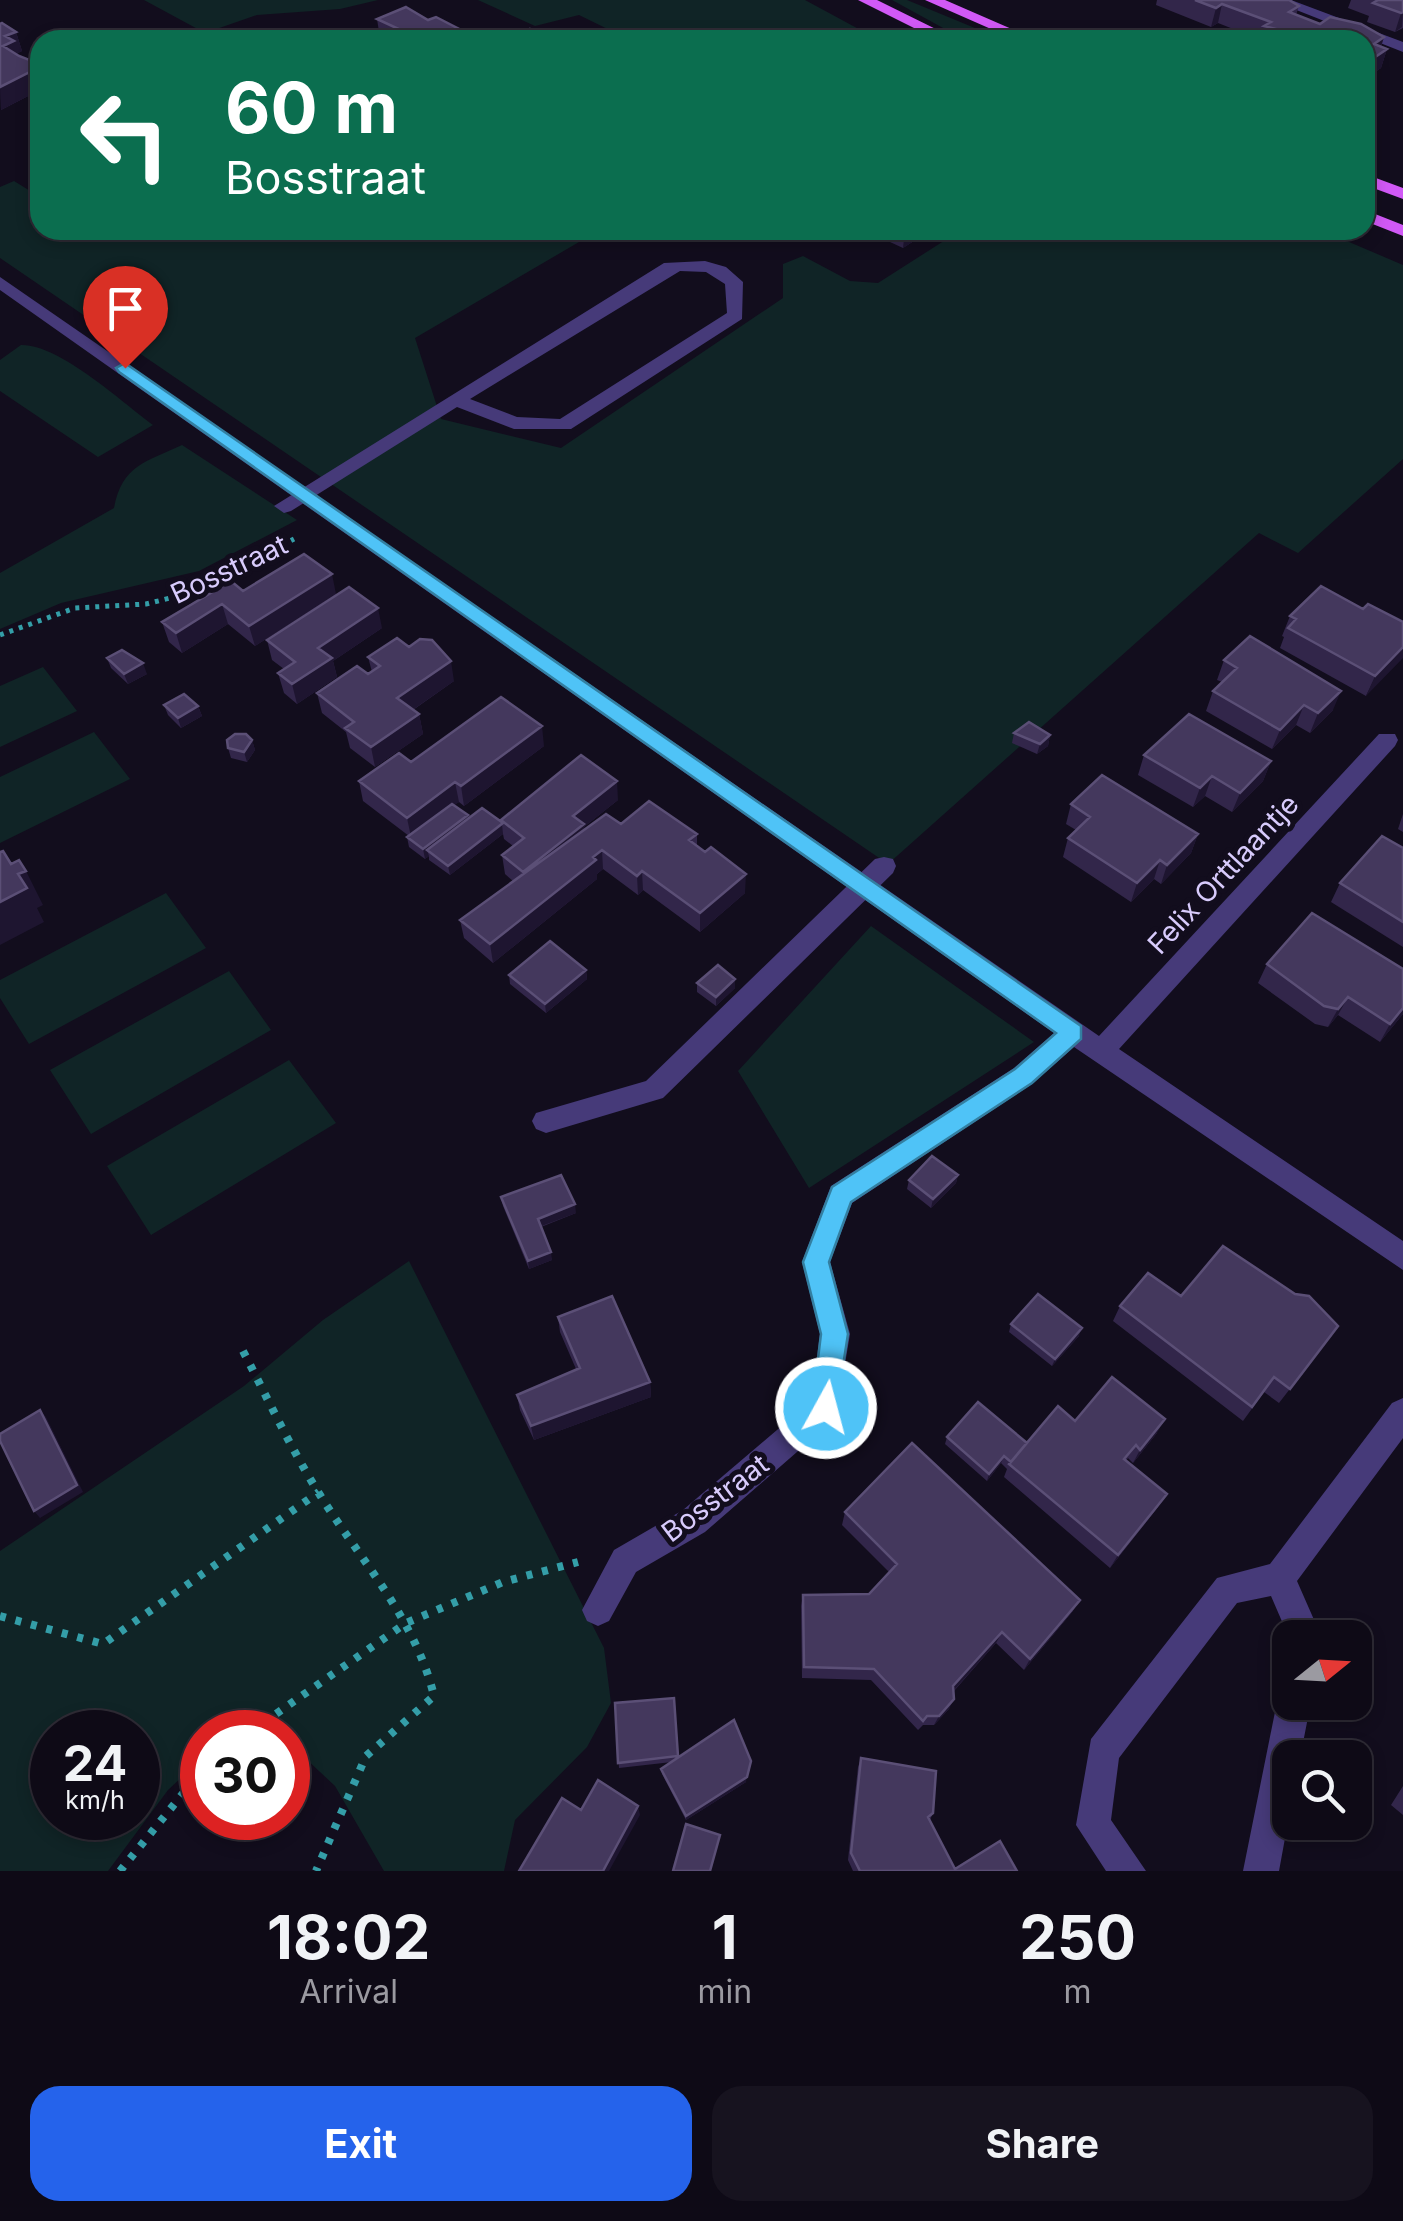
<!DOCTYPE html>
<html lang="en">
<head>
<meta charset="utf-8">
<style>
  body { margin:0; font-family:Inter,sans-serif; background:#17131f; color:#f1f3f6; height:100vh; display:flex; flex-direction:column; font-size:38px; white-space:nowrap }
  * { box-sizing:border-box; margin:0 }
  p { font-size:32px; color:#9b9aa1 }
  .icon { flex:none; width:55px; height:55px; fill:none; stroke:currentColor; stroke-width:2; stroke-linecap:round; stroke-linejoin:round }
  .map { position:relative; height:1871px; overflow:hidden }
  .panel { display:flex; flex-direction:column; background:#0e0a16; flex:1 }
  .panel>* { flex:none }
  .top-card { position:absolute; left:30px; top:30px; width:1345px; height:210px; border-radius:30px; box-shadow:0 5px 15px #0003,0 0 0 2px #2e2b35; background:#0b6e4f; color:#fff; overflow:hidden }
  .needle { width:65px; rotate:72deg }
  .fabs { position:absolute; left:1272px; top:1620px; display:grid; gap:20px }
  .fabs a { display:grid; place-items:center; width:100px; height:100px; border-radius:20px; background:#0e0a16; box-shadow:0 5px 15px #0003,0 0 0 2px #2e2b35; font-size:50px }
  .speed { position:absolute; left:30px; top:1710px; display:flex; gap:20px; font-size:50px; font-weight:700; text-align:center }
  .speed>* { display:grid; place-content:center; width:130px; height:130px; border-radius:50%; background:#0e0a16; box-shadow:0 5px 15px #0003,0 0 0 2px #2e2b35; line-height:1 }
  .speed small { font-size:25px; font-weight:400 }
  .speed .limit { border:15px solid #d22; background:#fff; color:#111 }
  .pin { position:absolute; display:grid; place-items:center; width:85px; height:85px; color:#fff; margin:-102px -42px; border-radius:50% 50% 50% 0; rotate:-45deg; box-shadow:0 0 10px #0007 }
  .pin .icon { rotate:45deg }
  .me { position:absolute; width:110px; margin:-55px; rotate:7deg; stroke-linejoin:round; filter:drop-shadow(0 0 8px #0008) }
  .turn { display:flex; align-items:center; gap:35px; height:210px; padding:0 30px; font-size:45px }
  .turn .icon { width:130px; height:130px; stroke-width:2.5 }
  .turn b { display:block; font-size:70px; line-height:85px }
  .eta { display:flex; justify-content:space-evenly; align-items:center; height:170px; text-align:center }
  .eta b { font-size:60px; font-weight:700; line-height:70px }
  .button { display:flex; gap:20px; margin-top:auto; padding:20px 30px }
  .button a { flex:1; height:115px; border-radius:30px; background:#2563eb; color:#fff; font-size:40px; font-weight:700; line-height:115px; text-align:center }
  .button a+a { background:#17131f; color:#f1f3f6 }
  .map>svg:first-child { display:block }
</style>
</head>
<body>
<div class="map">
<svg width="1403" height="1871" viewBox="0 0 1403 1871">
  <rect width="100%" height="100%" fill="#120d1d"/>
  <path fill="#102426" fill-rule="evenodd" d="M144 0H378L340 9 257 15 205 33Z
    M478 0H805L879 40H630L579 15 535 26Z
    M892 0H907L1004 40H965Z
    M14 181 40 197V230H685C644 250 618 229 579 242L415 338 441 419 561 448 783 298V264L803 256 850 281 878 283 961 230H1321L1403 265V459L1298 553 1259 533 888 864 0 258V187Z
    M21 345C59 344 122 402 153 425L98 457 0 391V360Z
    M182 445 297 520 199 571 61 603 0 629V573L114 508C122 465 146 462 182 445Z
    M43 667 77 711 0 747V686Z
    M94 732 130 779 0 843V777Z
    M166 893 206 948 29 1044 0 998V980Z
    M871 926 1034 1042 809 1188 738 1071Z
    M229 971 271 1030 91 1134 50 1070Z
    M289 1060 336 1123 151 1235 107 1166Z
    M409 1261 604 1648 611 1703 587 1747 515 1820 504 1871H384L335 1786 288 1742V1732H278L255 1711 231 1732H202V1758L168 1790 108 1871H0V1551L244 1386 323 1320ZM52 1732H138V1818H52Z"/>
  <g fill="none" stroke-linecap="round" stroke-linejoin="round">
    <path stroke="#349ea8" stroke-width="5" stroke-dasharray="4 6" stroke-linecap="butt" d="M0 635 75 608 146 604 190 593 294 539"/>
    <path stroke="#349ea8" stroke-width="8" stroke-dasharray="6 10" stroke-linecap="butt" d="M243 1351C268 1399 291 1449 320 1495 361 1561 415 1618 434 1696L366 1756 316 1871
      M0 1616 103 1644 319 1492
      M250 1732 406 1623 503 1582 578 1562
      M120 1871 202 1770"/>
    <path fill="#463a79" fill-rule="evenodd" d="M705 261 726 267 743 282 742 319 571 429H514L457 407 291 511 284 513 274 506 664 263ZM680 271 706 272 725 284 727 313 560 419 517 417 470 399Z
      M884 857 893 859 896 866 893 873 663 1098 546 1133 536 1129 532 1121 536 1113 646 1081 875 859Z"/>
    <path fill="#463a79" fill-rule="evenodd" d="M1271 0H1291L1403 42V52Z
      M0 277 1099 1036 1379 734H1395L1398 740 1395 746 1119 1049 1403 1241V1270L1074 1047 1032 1084 852 1203 830 1262 850 1334 836 1418 705 1532 636 1572 609 1621 598 1626 587 1621 582 1610 614 1550 683 1510 811 1401 820 1334 802 1262 831 1186 1014 1068 1054 1033 0 290Z
      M1403 1398V1438L1297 1581 1322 1638 1290 1640 1271 1596 1237 1603 1119 1758 1111 1820 1146 1871H1106L1076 1825 1091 1739 1217 1578 1270 1564 1392 1403Z
      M1290 1687V1702H1311L1300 1758H1290V1811L1279 1871H1243L1277 1702 1282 1690Z"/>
    <path fill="#d159f6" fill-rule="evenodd" d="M858 0H877L958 40H938Z
      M925 0H945L1037 40H1016Z
      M1365 174 1403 188V199L1365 185Z
      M1365 210 1403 225V236L1365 221Z"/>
  </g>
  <path fill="#32264a" d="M1157 0H1289L1299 6 1296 15 1320 24 1384 37 1381 47 1387 49 1381 68 1365 79V40H1261L1218 23 1211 27 1156 5Z
    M1351 0H1403V28L1395 32 1367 22 1369 16 1348 8Z
    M377 19 462 40H384L380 38Z
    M0 24 16 32 22 51 18 53V56L40 64V96L34 93 1 110Z
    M864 230H931L903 248Z
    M243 591 336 594 255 646 228 624 182 653 169 642 162 622Z
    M1363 609 1403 622 1366 696 1280 648 1284 637 1282 636 1290 616Z
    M382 628 333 661 337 677 297 704 284 693 278 673 284 669 272 660 267 640Z
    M368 657 454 681 413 710 419 714 423 734 375 767 350 748 346 732 322 713 317 693 372 672Z
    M107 658 147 674 128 684 111 668Z
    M1224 660 1333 710 1310 733 1296 725 1272 749 1206 711 1213 691 1222 682 1217 680Z
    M164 705 198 706 202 716 181 728 168 715Z
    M1014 733 1050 735 1048 746 1037 754 1012 743Z
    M252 740 255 750 247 762 231 758 228 748Z
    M544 746 464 806 459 802 454 805 468 815 469 818 501 822V820L618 800 584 827 585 830 621 824 697 834V846L745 893 700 932 643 890 638 895 603 869 597 874V879L493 963 464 938 460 920 513 881 505 874 502 855 513 846 504 839 503 834 450 875 429 860V856L425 859 409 847 407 837 409 836 363 801 359 781 411 762Z
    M1144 755 1271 761 1263 781 1232 812 1205 796 1193 807 1138 775Z
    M1071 804 1198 834 1191 853 1161 884 1154 879 1131 902 1063 857 1068 838 1076 830 1066 824Z
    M1403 814V832L1398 829Z
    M1403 848V947L1331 902 1340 883Z
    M1267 964 1403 969V1014L1380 1042 1338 1015 1328 1027 1315 1024 1258 983Z
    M586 970 587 979 546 1013 510 984 509 975Z
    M735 979V988L716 1006 697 992V983Z
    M958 1175 956 1183 931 1208 907 1189 909 1180Z
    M501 1197 576 1213 541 1227 552 1260 529 1269 503 1206Z
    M1181 1296 1327 1341 1279 1403 1264 1392 1243 1421 1113 1321 1120 1306Z
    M558 1317 650 1382 651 1397 534 1440 520 1410 517 1395 576 1369 560 1332Z
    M1011 1324 1079 1336 1052 1366 1009 1332Z
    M1075 1421 1157 1433 1133 1463 1128 1458 1126 1461 1158 1507 1110 1568 1004 1477 1007 1469 1001 1463 987 1481 945 1444 947 1437 1027 1443Z
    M845 1512 1073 1611 1024 1670 996 1643 954 1691 949 1709 934 1725H923L918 1730 871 1680 802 1678 801 1606 803 1595 869 1594 889 1572 842 1525Z
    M615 1703 678 1758 746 1782 686 1820 662 1774 661 1769 672 1762 619 1768Z
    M861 1758 933 1813 930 1820 955 1869 1017 1871H853L848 1860 858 1767Z
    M1403 1786V1815L1391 1805Z"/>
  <path fill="#1e1530" d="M1222 4 1218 23 1211 27 1216 8Z
    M1403 12 1402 27 1395 32 1401 13Z
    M461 30 462 40H439Z
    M16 32 22 51 18 53 20 60 3 46 5 36Z
    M1384 37 1378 55 1387 49 1381 68 1365 79V64L1374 44Z
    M28 73 34 93 1 110 0 87Z
    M905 230H931L903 248Z
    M332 574 336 594 255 646 249 626Z
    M222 604 228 624 182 653 176 633Z
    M378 608 382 628 333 661 337 677 297 704 292 684 318 648Z
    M1403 647V658L1366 696 1375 676Z
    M451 661 454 681 401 718 397 698Z
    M143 663 147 674 128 684 124 674Z
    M1341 691 1333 710 1310 733 1318 713Z
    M1304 705 1296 725 1272 749 1280 730Z
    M198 706 202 716 181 728 178 718Z
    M419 714 423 734 375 767 371 747Z
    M542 726 544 746 464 806 461 786Z
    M1050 735 1048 746 1037 754 1040 744Z
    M252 740 255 750 247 762 244 752Z
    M1271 761 1263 781 1232 812 1240 793Z
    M1212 776 1205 796 1193 807 1200 788Z
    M617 781 618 800 584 827 586 843 526 891 523 872 573 816Z
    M455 782 459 802 411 837 407 818Z
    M468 815 470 825 427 850 429 856 425 859 423 849Z
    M502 824 503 834 450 875 448 866Z
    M1198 834 1191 853 1161 884 1167 865Z
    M602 850 603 869 597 874V879L493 963 490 944Z
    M1160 860 1154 879 1131 902 1137 883Z
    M26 871 43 905 37 908 44 922 0 945V902L18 874Z
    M642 871 643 890 638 895 637 876Z
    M746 874 745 893 700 932V913Z
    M586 970 587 979 546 1013 545 1004Z
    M735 979V988L716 1006V997Z
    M1348 997 1338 1015 1328 1027 1338 1009Z
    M1403 1008V1014L1380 1042 1390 1024Z
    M958 1175 956 1183 931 1208 933 1199Z
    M575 1204 576 1213 539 1227 538 1219Z
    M551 1252 552 1260 529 1269 528 1261Z
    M1082 1328 1079 1336 1052 1366 1055 1359Z
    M650 1382 651 1397 534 1440 531 1426Z
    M40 1410 46 1417 83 1492 40 1518 34 1511Z
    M1165 1419 1157 1433 1133 1463 1140 1450Z
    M1004 1456 1001 1463 987 1481 989 1474Z
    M1167 1494 1158 1507 1110 1568 1118 1555Z
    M1080 1600 1073 1611 1024 1670 1030 1659Z
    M1002 1632 996 1643 948 1697 953 1686Z
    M954 1699 949 1709 934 1725 939 1716Z
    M751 1761 746 1782 686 1820V1816Z
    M638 1806 640 1815 609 1871H603Z"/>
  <path fill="#44385d" stroke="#5b4f76" stroke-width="2.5" d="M1195 0H1289L1299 6 1289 12 1320 24 1330 17 1361 24 1384 37 1374 44 1387 49 1365 64V40H1289L1281 37 1288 32 1264 26 1271 22 1222 4 1216 8Z
    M1378 0H1403V12L1401 13 1373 3Z
    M406 7 428 20 436 17 461 30 439 40H392L390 37 403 31 377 19Z
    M2 23 16 32 5 36 14 41 3 46 19 56 40 64V80L28 73 0 87V24Z
    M530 29 542 35 531 40H521L514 36Z
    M304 554 332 574 249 626 222 604 176 633 162 622 231 581 243 591Z
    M1321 586 1363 609 1368 604 1403 622V647L1375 676 1288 628 1296 619 1290 616Z
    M349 587 378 608 318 648 332 658 292 684 278 673 295 662 267 640Z
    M1250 636 1341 691 1318 713 1304 705 1280 730 1213 691 1237 668 1224 660Z
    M397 638 409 647 420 639 432 640 451 661 397 698 419 714 371 747 345 728 354 722 317 693 357 666 368 674 380 666 368 657Z
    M122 650 143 663 124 674 107 658Z
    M184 694 198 706 178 718 164 705Z
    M501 697 542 726 461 786 455 782 407 818 359 781 399 753 411 762Z
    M1189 714 1271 761 1240 793 1212 776 1200 788 1144 755Z
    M1029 722 1050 735 1040 744 1014 733Z
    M235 734H246L252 740 244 752 228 748 227 740Z
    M581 755 617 781 573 816 584 824 523 872 502 855 524 838 501 820Z
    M1102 775 1198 834 1167 865 1160 860 1137 883 1068 838 1090 817 1071 804Z
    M649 801 697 834 689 840 705 852 711 847 746 874 700 913 642 871 637 876 602 850 593 857 596 860 490 944 460 920 606 814 621 824Z
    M452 804 468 815 423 849 407 837Z
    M482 808 503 823 448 866 427 850Z
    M1382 836 1403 848V922L1340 883Z
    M3 851 11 864 19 860 26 871 18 874 27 888 0 902V852Z
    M1312 913 1403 969V1008L1390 1024 1348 997 1338 1009 1324 1006 1267 964Z
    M550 941 586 970 545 1004 509 975Z
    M718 965 735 979 716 997 697 983Z
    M932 1156 958 1175 933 1199 909 1180Z
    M561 1175 575 1204 538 1219 551 1252 528 1261 501 1197Z
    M1223 1246 1295 1294 1309 1296 1338 1326 1290 1389 1274 1377 1252 1407 1120 1306 1148 1273 1181 1296Z
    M1038 1294 1082 1328 1055 1359 1011 1324Z
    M612 1296 650 1382 531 1426 517 1395 580 1368 558 1317Z
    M1112 1377 1165 1419 1140 1450 1136 1445 1124 1459 1167 1494 1118 1555 1009 1464 1058 1406 1075 1421Z
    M978 1402 1027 1443 1011 1462 1004 1456 989 1474 947 1437Z
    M40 1410 77 1485 34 1511 0 1441V1434Z
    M912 1443 1080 1600 1030 1659 1002 1632 953 1686 954 1699 939 1716H927L923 1721 874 1669 804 1667 803 1595 869 1594 897 1564 845 1512Z
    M674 1698 678 1756 618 1763 615 1703Z
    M734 1720 751 1761 747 1777 686 1816 661 1769Z
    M861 1758 936 1771 933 1813 928 1817 955 1869 1000 1841 1017 1871H860L851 1853Z
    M598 1780 638 1806 603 1871H519L562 1798 581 1810Z
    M686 1824 720 1835 710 1871H673Z"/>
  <path fill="#4fc3f7" stroke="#337fa1" stroke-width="2.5" d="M125 363 1081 1026V1039L1032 1083 851 1202 829 1262 848 1334 835 1417 826 1421 816 1417 812 1408 821 1334 803 1262 832 1187 1015 1069 1056 1033 119 372 116 368Z"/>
  <g text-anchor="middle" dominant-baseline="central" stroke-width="10" stroke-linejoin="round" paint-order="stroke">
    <g font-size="28" fill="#d8cbfc" stroke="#120d1d">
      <text transform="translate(229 569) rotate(-25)">Bosstraat</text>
      <text transform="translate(1223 874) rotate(-47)">Felix Orttlaantje</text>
      <text transform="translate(715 1498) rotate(-37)">Bosstraat</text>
    </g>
  </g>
</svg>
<div class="fabs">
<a><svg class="needle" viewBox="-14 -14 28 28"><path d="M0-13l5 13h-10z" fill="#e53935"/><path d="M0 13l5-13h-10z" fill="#9b9aa1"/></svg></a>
<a><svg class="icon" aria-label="search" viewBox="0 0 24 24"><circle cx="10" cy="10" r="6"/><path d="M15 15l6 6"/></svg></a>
</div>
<div class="speed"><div>24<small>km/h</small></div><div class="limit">30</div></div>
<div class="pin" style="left:125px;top:368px;background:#d93025"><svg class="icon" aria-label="arrive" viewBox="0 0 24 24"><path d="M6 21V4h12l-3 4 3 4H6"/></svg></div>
<svg class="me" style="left:826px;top:1408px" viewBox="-20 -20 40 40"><circle r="17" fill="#4fc3f7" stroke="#fff" stroke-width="3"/><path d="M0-11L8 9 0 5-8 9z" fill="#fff"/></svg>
<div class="top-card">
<div class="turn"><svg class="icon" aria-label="left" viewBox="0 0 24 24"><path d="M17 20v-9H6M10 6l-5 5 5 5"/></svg><div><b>60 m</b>Bosstraat</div></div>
</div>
</div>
<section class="panel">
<div class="eta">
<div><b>18:02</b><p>Arrival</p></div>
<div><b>1</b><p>min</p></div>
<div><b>250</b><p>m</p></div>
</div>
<div class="button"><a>Exit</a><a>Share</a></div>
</section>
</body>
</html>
